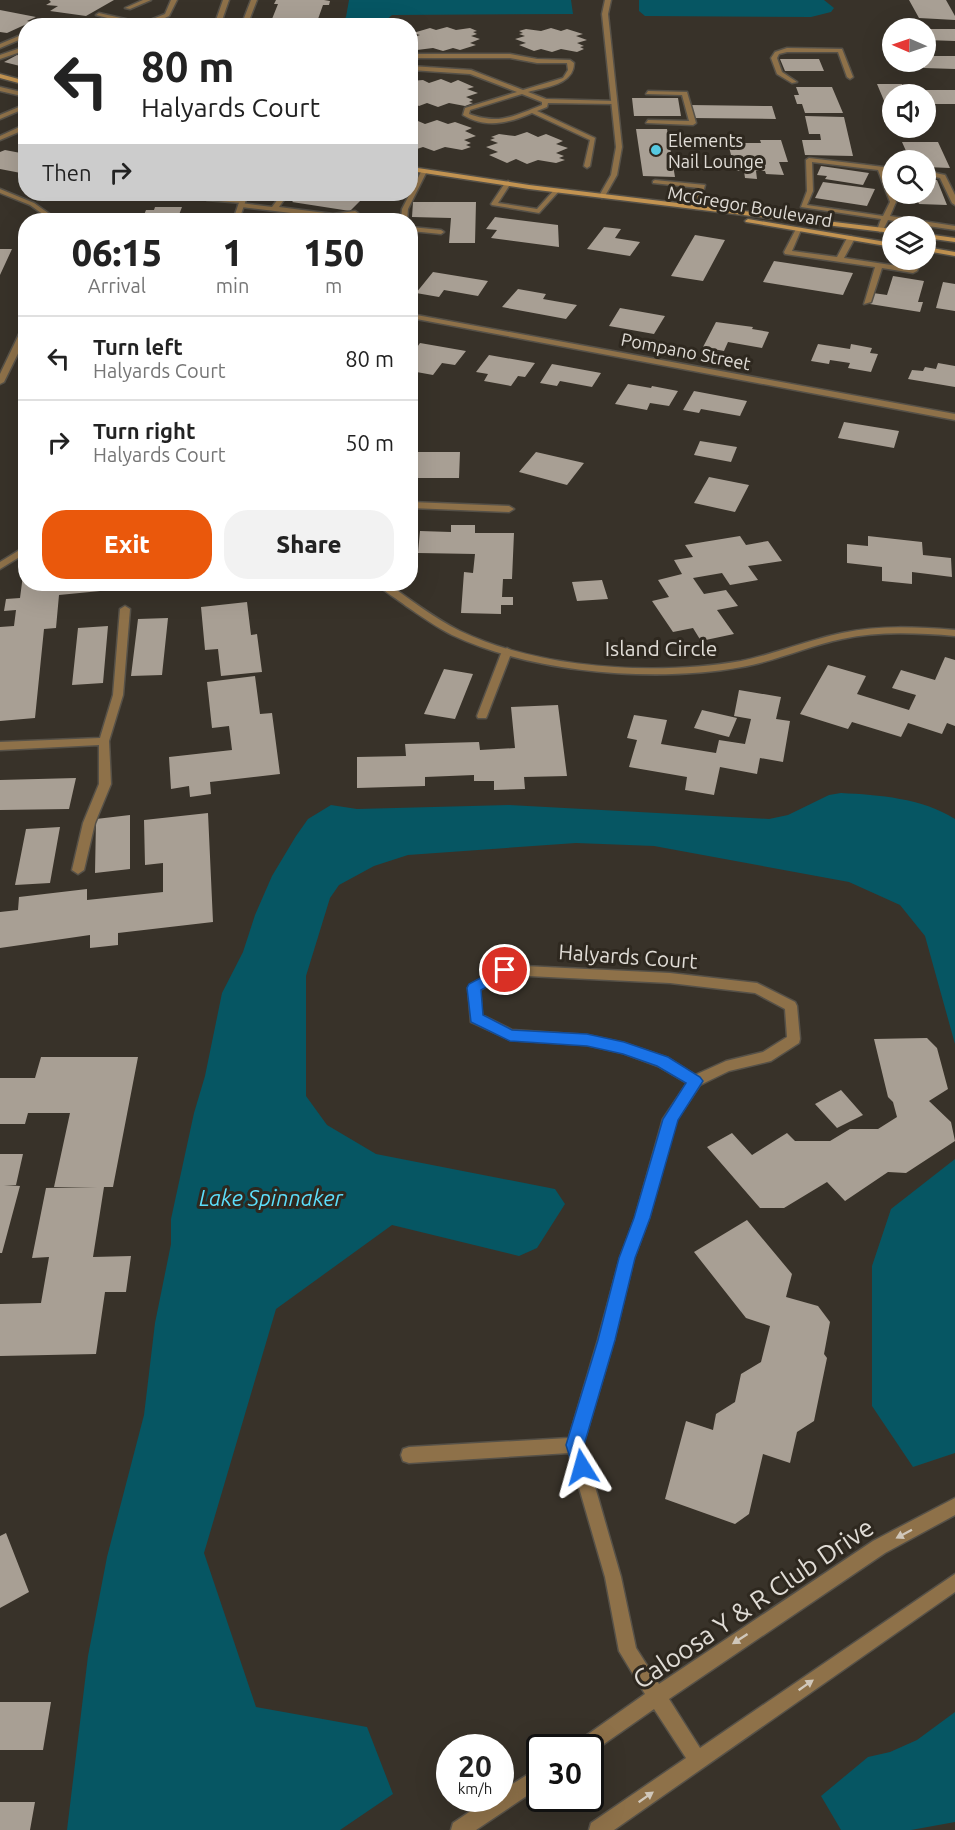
<!DOCTYPE html>
<html lang="en">
<head>
<meta charset="utf-8">
<style>
  body { margin:0; font-family:Ubuntu,sans-serif; background:#f2f2f2; color:#222; height:100vh; display:flex; flex-direction:column; font-size:22px; white-space:nowrap }
  * { box-sizing:border-box; margin:0 }
  p { font-size:20px; color:#767676 }
  .icon { flex:none; width:33px; height:33px; fill:none; stroke:currentColor; stroke-width:2; stroke-linecap:round; stroke-linejoin:round }
  .map { position:relative; flex:1; overflow:hidden }
  .panel { position:absolute; left:18px; top:213px; width:400px; height:378px; display:flex; flex-direction:column; background:#fff; border-radius:24px; box-shadow:0 6px 24px #0002 }
  .panel>* { flex:none }
  .banner { position:absolute; left:18px; top:18px; width:400px; height:183px; border-radius:24px; box-shadow:0 6px 24px #0002; background:#fff; color:#222; overflow:hidden }
  .needle { width:39px; rotate:272deg }
  .tools { position:absolute; left:882px; top:18px; display:grid; gap:12px }
  .tools a { display:grid; place-items:center; width:54px; height:54px; border-radius:50%; background:#fff; box-shadow:0 6px 24px #0002; font-size:30px }
  .speed { position:absolute; left:436px; top:1734px; display:flex; gap:12px; font-size:30px; font-weight:700; text-align:center }
  .speed>* { display:grid; place-content:center; width:78px; height:78px; border-radius:50%; background:#fff; box-shadow:0 6px 24px #0002; line-height:1 }
  .speed small { font-size:15px; font-weight:400 }
  .speed .limit { border:3px solid #111; border-radius:9px; background:#fff; color:#111 }
  .pin { position:absolute; display:grid; place-items:center; width:51px; height:51px; color:#fff; margin:-26px; border:3px solid #fff; border-radius:50%; box-shadow:0 2px 6px #0007 }
  .me { position:absolute; width:66px; margin:-33px; rotate:352deg; stroke-linejoin:round; filter:drop-shadow(0 0 4px #0008) }
  .turn { display:flex; align-items:center; gap:21px; height:126px; padding:0 24px; font-size:27px }
  .turn .icon { width:78px; height:78px; stroke-width:2.5 }
  .turn b { display:block; font-size:42px; line-height:51px }
  .then { display:flex; align-items:center; height:57px; padding:0 24px; background:#0003; gap:12px; font-size:22px }
  .eta { display:flex; justify-content:space-evenly; align-items:center; height:102px; text-align:center }
  .eta b { font-size:36px; font-weight:800; line-height:42px }
  .primary-button { display:flex; gap:12px; margin-top:auto; padding:12px 24px }
  .primary-button a { flex:1; height:69px; border-radius:24px; background:#ea580c; color:#fff; font-size:24px; font-weight:800; line-height:69px; text-align:center }
  .primary-button a+a { background:#f2f2f2; color:#222 }
  ul { padding:0; list-style:none }
  li { display:flex; align-items:center; gap:18px; height:84px; padding:0 24px; border-top:2px solid #e0e0e0 }
  li div { flex:1 }
  li b { display:block; font-size:22px }
  li em { font-style:normal }
  .map>svg:first-child { display:block }
</style>
</head>
<body>
<div class="map">
<svg width="955" height="1830" viewBox="0 0 955 1830">
  <rect width="100%" height="100%" fill="#383229"/>
  <path fill="#065663" d="M349 0H571L573 14 392 15 385 21V25H339L346 17Z
    M639 0H824L834 8 831 12 811 17 645 16 639 11Z
    M841 793C879 795 922 798 955 819V1044L925 936 900 905 849 882 654 846 576 843 408 855 374 866 339 885 330 898 306 976V1096L327 1125 376 1154 555 1189 565 1204 537 1248 519 1256 392 1225 276 1309 204 1553 256 1707 367 1727 393 1794 340 1830H67L88 1656 107 1557 144 1415 155 1323 171 1244V1219L194 1113 205 1076 222 993 243 952 255 915 272 876 296 836 308 819 331 805 357 809 509 805 769 819 788 815 829 795Z
    M955 1159V1453L913 1467 872 1406V1266L891 1209Z
    M955 1712V1822L911 1830H841L821 1796 868 1757 890 1752 917 1740Z"/>
  <path fill="#a89f94" d="M49 0H114L86 16 50 11 58 6 46 5 51 2Z
    M276 0H324L330 1 329 5H323L318 19H324L323 23H317L316 26H272L273 22H267L269 19H272L278 4H274Z
    M909 0H946L955 16V20L919 18Z
    M0 10 36 17 27 21 31 22 7 33 0 32Z
    M447 27 456 30 470 28 477 31 473 32 477 34 471 36 480 39 470 43 476 45 460 50 453 48 443 51 433 48 417 50 411 47 415 46 411 44 418 42 411 38 420 35 413 33 430 28 436 30Z
    M551 28 561 31 567 29 583 34 576 36 587 40 577 43 584 46 580 47 584 49 577 52 561 49 552 52 541 49 534 51 519 45 526 43 515 39 525 36 519 34 523 33 519 31 526 29 541 31Z
    M926 29H955V41L926 40Z
    M17 55 26 57V63L20 66 4 62Z
    M926 56H955V69L924 68 920 62H926Z
    M780 59H819L824 71H785Z
    M441 79 451 83 458 80 474 87 467 89 478 93 466 97 473 100 469 102 473 103 465 106 449 103 438 107 427 103 419 106 411 102V81L423 80 429 83Z
    M877 84H902L907 94H892V103H885Z
    M796 87H832L843 113H805L802 104H797L794 95H799Z
    M922 90H955V104H929Z
    M632 98H678L681 116H634Z
    M690 105 772 106 776 119 693 118Z
    M805 116 844 117 853 156 805 155 802 140H821L820 134H809Z
    M437 120 448 124 455 122 472 128 465 131 476 136 464 140 471 143 466 145 471 147 462 150 445 147 434 151 423 147 414 150 411 149V122L418 121 425 124Z
    M636 129H667L675 177 643 176Z
    M527 132 538 137 546 134 563 141 556 144 568 148 556 153 564 156 559 158 565 160 556 163 538 160 527 164 516 159 507 163 489 155 498 152 486 147 498 143 490 140 495 138 491 137 499 134 515 136Z
    M760 140H781L788 162H779L784 175 766 174 765 171H756L757 179 745 178 744 171H735L728 143H761Z
    M902 142H938L950 168 926 167V160H910Z
    M5 150 26 154V174L0 169V152Z
    M821 166 869 173 863 185 825 179 827 176 817 175Z
    M926 179 937 180 947 205 919 204 915 194H926Z
    M823 182 875 189 867 206 815 198Z
    M301 194H321L361 200 350 211 292 202Z
    M413 202H476L475 243H449L451 218 412 217Z
    M155 207H182L177 220H142L146 210H154Z
    M495 217 558 225 559 247 491 238 497 230 486 229Z
    M604 227 621 229 615 238 640 242 630 256 587 249Z
    M695 235 725 240 703 281 671 276Z
    M0 249H12L0 275Z
    M774 261 853 273 843 295 763 282Z
    M433 272 488 281 478 296 444 290 439 297 416 293Z
    M893 276 924 281 918 302H923L920 312 870 304 873 293 887 295Z
    M943 282 955 284V311L936 308Z
    M518 289 546 294 543 299 577 305 566 319 502 307Z
    M620 308 665 316 654 334 609 326Z
    M716 322 753 327 752 329 769 332 762 348 728 342 724 351 703 347Z
    M420 343 466 351 455 365 442 363 433 375 411 371V356Z
    M818 344 850 349 851 344 872 348 870 353 878 354 871 372 848 368 850 363 830 360 829 364 811 361Z
    M489 355 535 363 525 377 518 376 511 386 484 381 488 374 476 372Z
    M938 363 955 366V387L908 379 912 370 923 371 925 367 936 369Z
    M552 364 601 373 592 387 560 381 557 386 540 383Z
    M628 384 651 388 652 386 678 391 669 406 650 403 647 410 615 404Z
    M694 391 747 401 740 416 701 409 699 413 683 410Z
    M844 422 899 431 894 448 838 438Z
    M700 441 737 447 731 462 694 455Z
    M412 452H460L459 478H411Z
    M536 452 584 463 567 485 519 472Z
    M709 477 749 485 735 512 694 503Z
    M451 525H475V533H514L512 579H503L502 597H513V605H501V614L461 613 464 572 473 573 475 554 418 553 420 531 451 532Z
    M740 536 746 545 768 541 782 561 748 566 758 580 730 585 722 573 693 578 704 594 726 590 738 606 717 610 734 634 701 641 693 628 673 632 652 601 669 597 658 580 682 574 674 560 693 557 685 545Z
    M868 536 922 542 923 555 951 558 952 577 912 572V584L882 581V567L847 563V544L868 546Z
    M26 574V584L162 585 59 595 56 628 44 629 35 718 0 721V627L14 626 16 610 4 611 6 599 20 598 23 575Z
    M602 580 608 599 577 601 572 582Z
    M247 602 251 635 257 634 262 672 221 676 218 649 205 650 201 607Z
    M168 618 162 675 131 676 138 619Z
    M108 626 103 683 72 685 78 628Z
    M945 657 955 660V726L947 723 942 734 908 723 901 737 852 722 848 729 800 714 828 665 866 676 857 694 909 710 916 695 892 688 901 670 935 680Z
    M444 669 473 674 455 719 424 714Z
    M255 676 260 714 272 713 280 774 210 782 211 794 190 797 189 786 171 789 169 757 232 750 229 726 212 728 207 682Z
    M739 690 781 697 776 719 790 721 783 762 760 758 757 774 720 767 714 795 685 790 687 777 629 767 637 740 627 738 634 715 667 720 661 744 716 753 719 740 745 744 751 719 734 716Z
    M558 705 567 776 524 777 525 789 494 790V781H474V775L425 777V786L357 788V757L406 756 405 744 479 742 480 750 515 748 511 707Z
    M702 710 737 718 729 737 694 728Z
    M76 778 69 809 0 810V780Z
    M208 813 213 922 118 933V945L90 948V935L0 948V912L18 910 19 897 87 889V900L163 892V863L145 865 144 820Z
    M130 815V869L95 873 96 819Z
    M60 827 50 883 15 885 26 829Z
    M927 1038 937 1048 948 1089 929 1101 951 1122 955 1141 906 1173 888 1172 845 1201 827 1182 784 1208H760L707 1147 732 1133 752 1155 787 1133 795 1141H830L850 1129H878L897 1117 893 1102 888 1097 874 1039Z
    M41 1057H138L113 1187H104L93 1257 131 1256 126 1292H105L96 1354 0 1356V1304L41 1303 49 1257 32 1258 46 1188 97 1187H54L70 1113H28L25 1124H0V1078H35Z
    M841 1090 863 1115 837 1128 815 1104Z
    M0 1154H23L16 1185H4L20 1186 2 1253H0Z
    M747 1220 792 1274 786 1297 818 1306 830 1322 824 1354 827 1358 814 1421 797 1432 790 1463 763 1454 749 1514 735 1524 665 1499 686 1421 713 1430 716 1414 735 1402 741 1374 761 1362 770 1326 746 1318 694 1252Z
    M6 1533 29 1592 0 1608V1536Z
    M0 1702H51L43 1750H0Z
    M0 1802H35L30 1830H0Z"/>
  <g fill="none" stroke-linecap="round" stroke-linejoin="round">
    <g stroke="#565148" stroke-width="3">
      <path id="lane" d="M143 0H151L130 9 125 8Z
        M171 0H177L169 16 148 26H138L96 15 99 13 143 23 165 14Z
        M251 0H257L247 26H241Z
        M26 33V37L0 48V44Z
        M26 46V50L0 59V55Z
        M787 48 842 49 853 77 850 79 847 77 838 52H787L779 54 777 58 782 72 797 82 792 83 777 74 771 58 775 52Z
        M418 54H510L537 59 570 60 574 63C574 85 545 87 528 92L546 99 615 101 613 104 548 103 547 107 537 111 595 138 590 166 587 168 584 166 590 140 532 113C509 123 486 129 463 115L465 108 517 92 470 74 411 70V66L471 70 523 90 563 78 568 70 567 63H537L510 58H419L411 61V57ZM522 94 542 102V105C514 116 500 125 469 114L470 110Z
        M0 87 26 93V97L0 91Z
        M648 91 687 92 696 123 693 125 646 123 648 120 689 121 682 95 646 94Z
        M809 158 892 168V172L885 171 896 202 890 216 955 226V230L888 220 883 230 880 232 877 230 881 219 801 207 807 191 806 160ZM812 162 878 170 890 202 883 216 807 205 813 191Z
        M422 170 427 171 408 209 407 220H401L402 209Z
        M926 171 945 175 955 195V205L952 203 940 178 926 175Z
        M655 180 705 185 699 207 696 209 693 207 699 188 653 183V181Z
        M508 181 511 183 498 203 537 209 555 189 560 190 539 213 492 205 491 204 505 183Z
        M197 194H204L209 196 242 199 245 201 242 203 207 200Z
        M282 194H288L279 207 333 214 355 211 358 213 333 218 241 207 238 205 241 203 272 207Z
        M411 227 441 230 444 232 441 234 411 231Z
        M796 229 801 230 792 251 837 257 847 238 851 236 855 238 844 258 911 268 915 260H922L917 271 913 273 882 268 871 302 864 304 875 267 785 254 784 252Z
        M125 606 130 609 123 695 109 741 111 784 95 823 84 870 78 874 72 870 83 823 99 784V745L0 750V742L100 738 113 695 120 609Z
        M507 648 512 651 487 716 486 718H478L477 716 502 651Z"/>
    </g>
    <g stroke="#565148" stroke-width="3">
      <path id="street" d="M223 0H229L220 26H214Z
        M605 0H611L608 14 622 147 617 175 605 196 602 198 599 196 611 175 616 147 602 14Z
        M26 104V108L0 119V115Z
        M26 124V129L0 140V136Z
        M0 189 34 203 58 220H51L30 205 0 193Z
        M242 194H248L239 220H233Z
        M411 314 955 414V420L411 318Z
        M23 326H26V337L4 382 0 384V374Z
        M411 502 509 506 514 509 509 512 411 508Z
        M26 546V553L0 569V562Z
        M377 584H388C411 600 434 618 460 631 540 669 654 676 741 661 775 654 808 640 842 633 879 625 917 627 955 630V636C917 633 879 631 842 639 808 646 776 661 742 667 655 683 532 673 452 635 436 627 421 616 406 606 397 599 385 592 377 584Z
        M505 965 670 973 757 983 795 1002 797 1006 800 1039 799 1043 771 1061 729 1071 700 1085 676 1121 649 1218 634 1258 614 1340 583 1445 621 1577 636 1648 659 1684 873 1541 955 1498V1515L885 1553 669 1699 700 1748 955 1574V1592L614 1830H589L591 1823 686 1758 654 1709 591 1753V1748H574L577 1742 645 1694 619 1651 605 1577 569 1453 409 1463 403 1461 401 1455 403 1449 409 1447 569 1438 598 1340 620 1258 635 1218 663 1119 687 1083 658 1066 623 1053 587 1045 510 1040 471 1022 468 988 470 985ZM507 975 670 983 755 993 785 1009 787 1037 763 1052 726 1061 695 1075 668 1058 624 1043 587 1035 512 1030 482 1015 480 990Z
        M540 1767V1787L476 1830H451L453 1823 490 1798H501V1791Z"/>
    </g>
    <g stroke="#565148" stroke-width="3">
      <path id="secondary" d="M0 74 26 81V85L0 78Z
        M411 167 529 185 892 229V233L529 189 411 171Z
        M748 219 892 243V247L746 222 745 221Z
        M926 234 955 238V242L926 238Z
        M926 247 955 252V256L926 251Z"/>
    </g>
    <use href="#lane" fill="#8e7149" fill-rule="evenodd"/>
    <use href="#street" fill="#8e7149" fill-rule="evenodd"/>
    <use href="#secondary" fill="#c29351" fill-rule="evenodd"/>
  </g>
  <defs><path id="oneway-solid" d="M-6-.8H1V-3.2L6.5 0L1 3.2V.8H-6Z" transform="scale(1.5)"/></defs>
  <g fill="#d0c7ba">
    <use href="#oneway-solid" transform="translate(904 1534) rotate(152)"/>
    <use href="#oneway-solid" transform="translate(740 1639) rotate(147)"/>
    <use href="#oneway-solid" transform="translate(806 1685) rotate(-35)"/>
    <use href="#oneway-solid" transform="translate(646 1797) rotate(-35)"/>
  </g>
  <path fill="#1a73e8" stroke="#114b97" stroke-width="1.5" d="M505 965 512 970 510 974 481 990 483 1015 512 1030 587 1034 624 1042 668 1057 700 1077 703 1081 678 1120 650 1218 635 1258 615 1340 584 1445 591 1467 588 1474 582 1476 575 1474 566 1445 598 1340 619 1258 634 1218 663 1119 686 1083 657 1066 623 1054 587 1046 510 1041 471 1022 467 988 469 984Z"/>
  <circle fill="#56c9e1" stroke="#2e281f" stroke-width="2" cx="656" cy="150" r="6"/>
  <g text-anchor="middle" dominant-baseline="central" stroke-width="6" stroke-linejoin="round" paint-order="stroke">
    <g font-size="18" fill="#e0dcd6" stroke="#2e281f" text-anchor="start">
      <text x="668" y="140">Elements<tspan x="668" dy="21">Nail Lounge</tspan></text>
    </g>
    <g font-size="18" fill="#e0dcd6" stroke="#2e281f">
      <text transform="translate(750 206) rotate(10)">McGregor Boulevard</text>
      <text transform="translate(686 351) rotate(11)">Pompano Street</text>
    </g>
    <g font-size="21" fill="#e0dcd6" stroke="#2e281f">
      <text x="661" y="648">Island Circle</text>
      <text transform="translate(628 956) rotate(4)">Halyards Court</text>
    </g>
    <g font-size="22" font-style="italic" fill="#5cdefa" stroke="#2e281f">
      <text x="271" y="1197">Lake Spinnaker</text>
    </g>
    <g font-size="26" fill="#e0dcd6" stroke="#2e281f">
      <text transform="translate(753 1603) rotate(-34)">Caloosa Y &amp; R Club Drive</text>
    </g>
  </g>
</svg>
<div class="tools">
<a><svg class="needle" viewBox="-14 -14 28 28"><path d="M0-13l5 13h-10z" fill="#e53935"/><path d="M0 13l5-13h-10z" fill="#767676"/></svg></a>
<a><svg class="icon" aria-label="sound" viewBox="0 0 24 24"><path d="M4 9h4l5-4v14l-5-4H4zM17 9q2 3 0 6"/></svg></a>
<a><svg class="icon" aria-label="search" viewBox="0 0 24 24"><circle cx="10" cy="10" r="6"/><path d="M15 15l6 6"/></svg></a>
<a><svg class="icon" aria-label="layers" viewBox="0 0 24 24"><path d="M12 4l9 5-9 5-9-5zM3 14l9 5 9-5"/></svg></a>
</div>
<div class="speed"><div>20<small>km/h</small></div><div class="limit">30</div></div>
<div class="pin" style="left:505px;top:970px;background:#d93025"><svg class="icon" aria-label="arrive" viewBox="0 0 24 24"><path d="M6 21V4h12l-3 4 3 4H6"/></svg></div>
<svg class="me" style="left:582px;top:1467px" viewBox="-20 -20 40 40"><path d="M0-17L14 15 0 8-14 15z" fill="#1a73e8" stroke="#fff" stroke-width="4"/></svg>
<div class="banner">
<div class="turn"><svg class="icon" aria-label="left" viewBox="0 0 24 24"><path d="M17 20v-9H6M10 6l-5 5 5 5"/></svg><div><b>80 m</b>Halyards Court</div></div>
<div class="then">Then<svg class="icon" aria-label="right" viewBox="0 0 24 24"><path d="M7 20v-9h11M14 6l5 5-5 5"/></svg></div>
</div>
<section class="panel">
<div class="eta">
<div><b>06:15</b><p>Arrival</p></div>
<div><b>1</b><p>min</p></div>
<div><b>150</b><p>m</p></div>
</div>
<ul>
<li><svg class="icon" aria-label="left" viewBox="0 0 24 24"><path d="M17 20v-9H6M10 6l-5 5 5 5"/></svg><div><b>Turn left</b><p>Halyards Court</p></div><em>80 m</em></li>
<li><svg class="icon" aria-label="right" viewBox="0 0 24 24"><path d="M7 20v-9h11M14 6l5 5-5 5"/></svg><div><b>Turn right</b><p>Halyards Court</p></div><em>50 m</em></li>
</ul>
<div class="primary-button"><a>Exit</a><a>Share</a></div>
</section>
</div>
</body>
</html>
